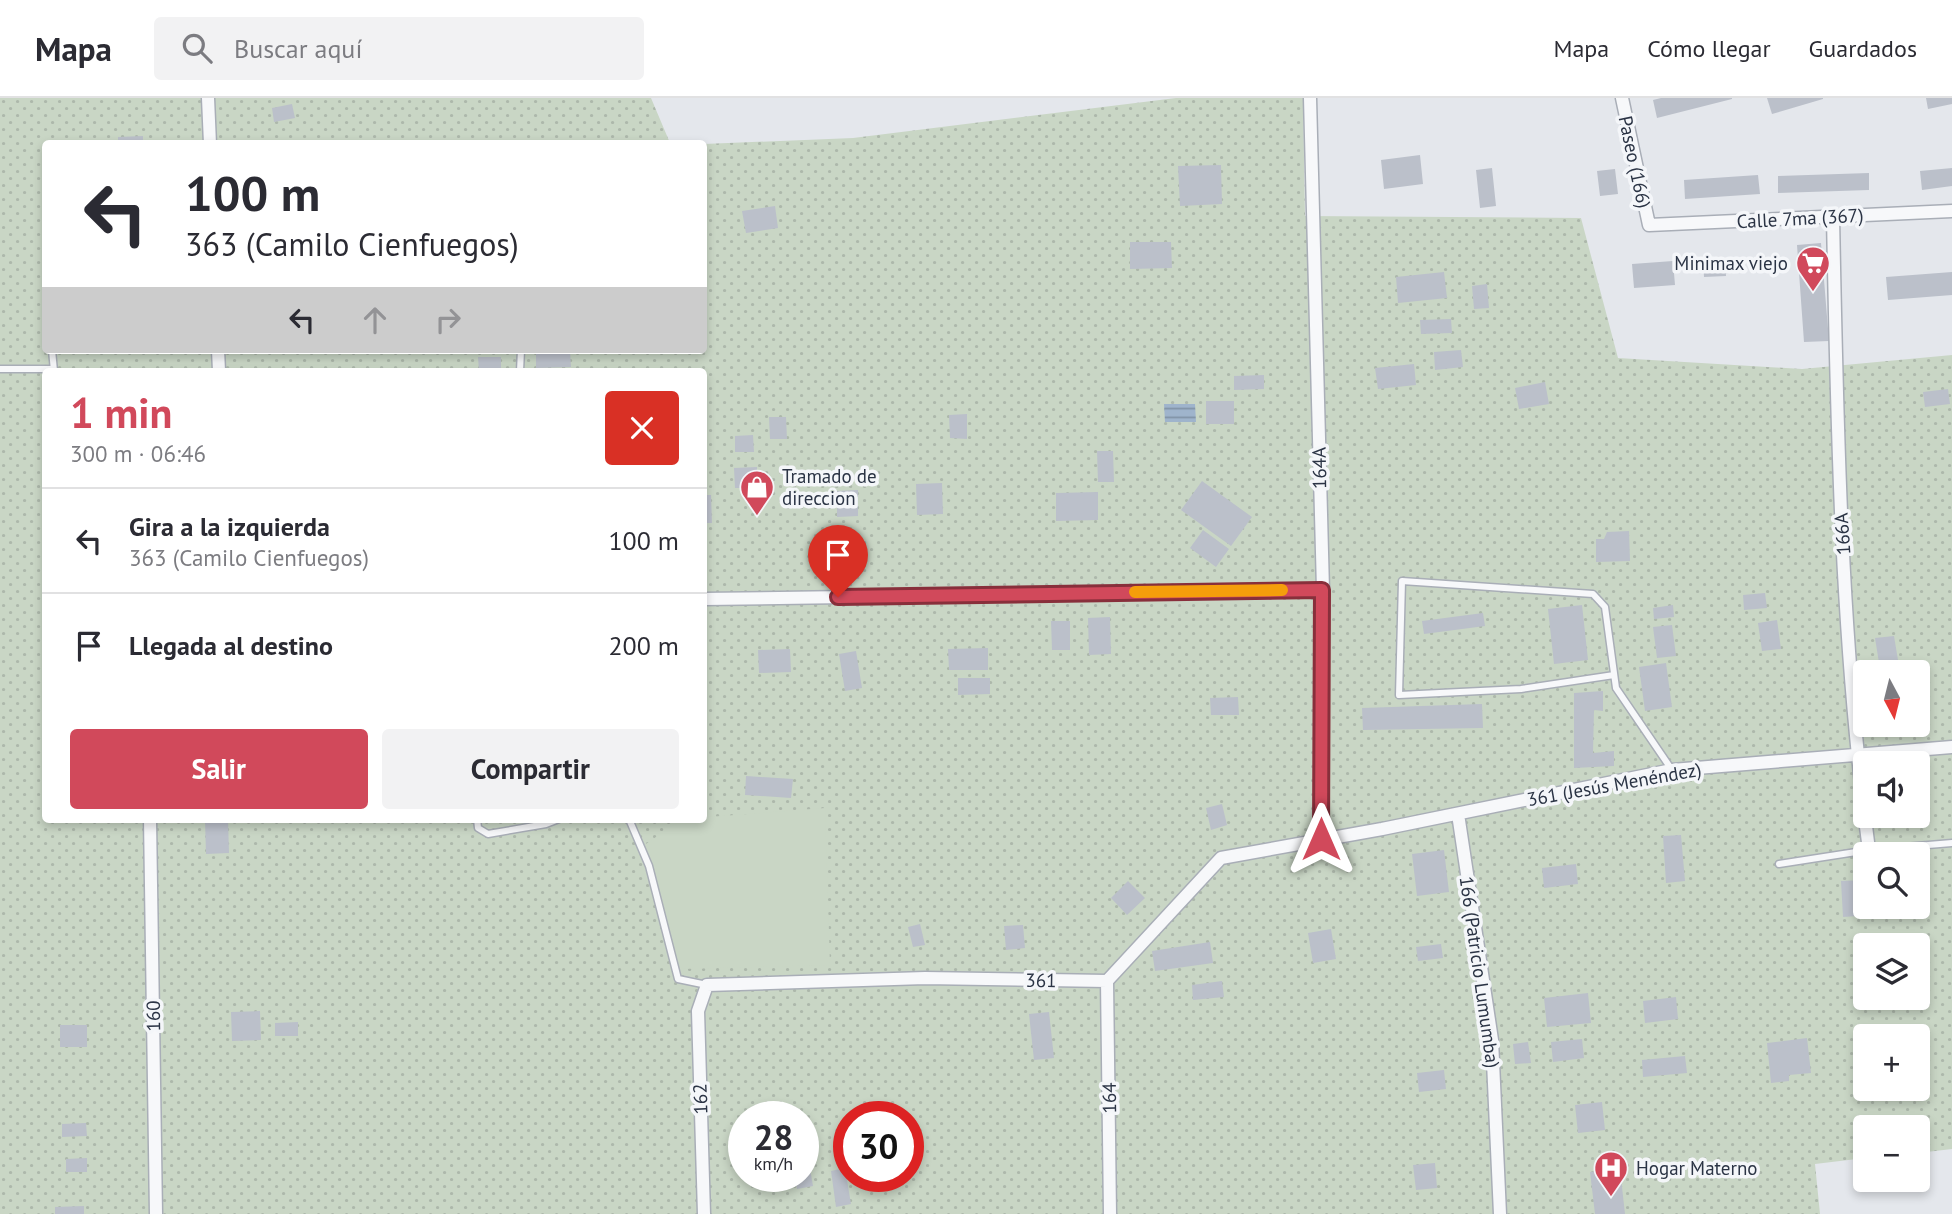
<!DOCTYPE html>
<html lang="es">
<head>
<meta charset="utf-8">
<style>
  body { margin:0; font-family:"PT Sans",sans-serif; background:#f2f2f3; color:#2b2b33; height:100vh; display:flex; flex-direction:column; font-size:26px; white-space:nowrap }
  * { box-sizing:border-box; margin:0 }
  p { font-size:23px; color:#7c7c81 }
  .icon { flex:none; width:38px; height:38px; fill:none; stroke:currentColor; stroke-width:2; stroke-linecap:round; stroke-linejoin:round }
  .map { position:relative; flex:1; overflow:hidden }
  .panel { position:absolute; left:42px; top:270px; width:665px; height:455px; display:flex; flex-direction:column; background:#fff; border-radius:7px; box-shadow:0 4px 10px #0003 }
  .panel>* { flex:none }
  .top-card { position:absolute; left:42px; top:42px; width:665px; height:214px; border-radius:7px; box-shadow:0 4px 10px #0003; background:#fff; color:#2b2b33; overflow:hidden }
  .needle { width:46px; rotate:173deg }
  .fabs { position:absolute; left:1853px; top:562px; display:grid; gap:14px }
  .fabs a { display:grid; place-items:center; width:77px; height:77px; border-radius:7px; background:#fff; box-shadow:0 4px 10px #0003; font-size:35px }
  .speed { position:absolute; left:728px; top:1003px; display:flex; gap:14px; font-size:35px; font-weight:700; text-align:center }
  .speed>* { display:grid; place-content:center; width:91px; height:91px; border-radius:50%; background:#fff; box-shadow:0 4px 10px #0003; line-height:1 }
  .speed small { font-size:18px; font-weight:400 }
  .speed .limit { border:10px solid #d22; background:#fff; color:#111 }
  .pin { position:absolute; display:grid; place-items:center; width:60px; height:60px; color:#fff; margin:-72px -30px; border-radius:50% 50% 50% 0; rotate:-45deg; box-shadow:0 0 7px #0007 }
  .pin .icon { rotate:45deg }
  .me { position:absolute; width:77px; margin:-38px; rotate:0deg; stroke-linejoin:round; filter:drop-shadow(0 0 5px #0008) }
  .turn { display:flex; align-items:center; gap:24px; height:147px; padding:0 28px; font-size:32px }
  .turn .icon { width:91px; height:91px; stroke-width:2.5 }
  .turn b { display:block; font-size:49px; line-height:60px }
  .lanes { display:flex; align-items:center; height:66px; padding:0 28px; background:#0003; justify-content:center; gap:35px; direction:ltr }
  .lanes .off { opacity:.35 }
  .round { display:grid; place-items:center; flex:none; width:74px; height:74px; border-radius:7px; background:#f2f2f3 }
  .overview { display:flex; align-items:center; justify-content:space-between; height:119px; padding:0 28px }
  h1 { font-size:42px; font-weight:600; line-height:52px; color:#d1495b }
  .button { display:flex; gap:14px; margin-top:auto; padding:14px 28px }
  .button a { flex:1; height:80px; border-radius:7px; background:#d1495b; color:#fff; font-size:28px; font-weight:600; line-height:80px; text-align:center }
  .button a+a { background:#f2f2f3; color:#2b2b33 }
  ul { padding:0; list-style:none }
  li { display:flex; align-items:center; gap:21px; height:105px; padding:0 28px; border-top:2px solid #e1e1e2 }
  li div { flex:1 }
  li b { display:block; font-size:26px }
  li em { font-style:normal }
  header { display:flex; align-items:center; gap:42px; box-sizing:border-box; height:98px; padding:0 35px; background:#fff; border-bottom:2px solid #e1e1e2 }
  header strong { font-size:33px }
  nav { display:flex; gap:38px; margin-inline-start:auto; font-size:24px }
  .search { width:490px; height:63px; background:#f2f2f3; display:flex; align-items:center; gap:18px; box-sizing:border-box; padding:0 24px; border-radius:7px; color:#7c7c81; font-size:26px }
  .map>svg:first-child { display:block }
</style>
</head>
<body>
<header>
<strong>Mapa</strong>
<div class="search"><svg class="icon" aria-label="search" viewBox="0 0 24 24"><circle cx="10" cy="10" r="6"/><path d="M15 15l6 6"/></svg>Buscar aquí</div>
<nav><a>Mapa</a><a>Cómo llegar</a><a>Guardados</a></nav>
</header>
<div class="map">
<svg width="1952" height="1116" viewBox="0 0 1952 1116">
  <defs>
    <pattern id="grass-dots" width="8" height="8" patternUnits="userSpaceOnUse" patternTransform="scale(1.75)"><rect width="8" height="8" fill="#c9d6c5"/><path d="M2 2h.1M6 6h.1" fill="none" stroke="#adb8ab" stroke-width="1.8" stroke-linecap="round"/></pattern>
    <pattern id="water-rules" width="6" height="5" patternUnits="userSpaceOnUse" patternTransform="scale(1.75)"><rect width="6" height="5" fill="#9fb4cc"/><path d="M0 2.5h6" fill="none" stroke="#8293a7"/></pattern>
  </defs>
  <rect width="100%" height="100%" fill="#e4e7ec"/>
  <path fill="url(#grass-dots)" fill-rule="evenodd" d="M0 0H651L670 45 46 46V252H704V46L853 40 1176 0H1303L1305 118 1581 120 1618 260 1802 271 1952 257V1051L1918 1055V1029H1866L1865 1060 1815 1066 1820 1116H0ZM46 273H704V721H46ZM1866 574H1918V626H1866ZM1866 665H1918V718H1866ZM1866 756H1918V808H1866ZM1866 847H1918V900H1866ZM1866 938H1918V990H1866ZM744 1018H803V1078H744ZM849 1018H908V1078H849Z"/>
  <path fill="#c9d6c5" d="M825 710 830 867 680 871 643 748 682 721Z"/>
  <path fill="url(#water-rules)" d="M1164 306H1195L1196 324H1165Z"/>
  <path fill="#bbc0ca" d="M1661 0H1732V1L1657 20 1653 2Z
    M1767 0H1823V1L1772 16Z
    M1926 0H1952V6L1928 11Z
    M292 6 295 20 274 24 272 10Z
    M143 38V46H118V39Z
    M1420 57 1423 86 1384 91 1381 62Z
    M1221 67 1222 106 1180 108 1178 68Z
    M1492 70 1496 108 1480 110 1476 72Z
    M1952 70V88L1922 92 1920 73Z
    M1615 71 1618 96 1600 98 1597 73Z
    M1869 75V92L1778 95V78Z
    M1758 77 1760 96 1685 101 1684 82Z
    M775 108 778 130 746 135 742 113Z
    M1130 144H1171L1172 170 1130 171Z
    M1821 145 1829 243 1804 244 1797 147Z
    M1725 161 1726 178 1704 179 1703 162Z
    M1673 163 1675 187 1634 190 1632 166Z
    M1444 174 1447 200 1398 205 1396 179Z
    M1952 174V197L1888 202 1886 179Z
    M1487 186 1489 210 1474 211 1472 188Z
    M1451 221 1452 235 1421 236 1420 222Z
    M536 252H570L571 269 536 270Z
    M1461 252 1463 269 1435 272 1434 254Z
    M478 259H501V273H479Z
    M1414 266 1416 287 1378 291 1375 270Z
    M1264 277V291L1234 292V278Z
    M1545 284 1549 306 1519 311 1515 290Z
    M1948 291 1950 306 1925 309 1923 294Z
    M1206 303H1234V326H1206Z
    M967 316V341L950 340 949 317Z
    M769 319H786L787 341H770Z
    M753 337 754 354H735V338Z
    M1097 353H1113L1114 384H1098Z
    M757 369V390H735L734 370Z
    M1202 383 1252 419 1231 448 1181 412Z
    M942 385 943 416 917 417 916 386Z
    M858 392V418L837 419V393Z
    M1098 394V422L1056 423V395Z
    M704 397H711L712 425H704Z
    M1203 432 1229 451 1216 469 1190 450Z
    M1629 433 1630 463 1596 464V441H1604L1607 434Z
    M1765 495 1767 510 1744 512 1743 497Z
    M1582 507 1588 562 1554 566 1548 511Z
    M1673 507 1674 519 1654 521 1653 510Z
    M1483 515 1485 528 1424 536 1422 523Z
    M1110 519 1111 556 1089 557 1088 520Z
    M1777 522 1781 551 1762 553 1758 525Z
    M1051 523H1070V552H1052Z
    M1672 527 1676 558 1657 560 1653 529Z
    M1894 538 1899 568 1880 571 1875 540Z
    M988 550V572H949L948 551Z
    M790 551 791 574 759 575 758 552Z
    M856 553 862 590 845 593 839 556Z
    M1666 565 1672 609 1645 613 1639 569Z
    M958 580H990V596L958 597Z
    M1603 593V613L1594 612 1593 655 1614 653V668L1574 670V595Z
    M1238 599 1239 617H1211L1210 600Z
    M1482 606 1483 630 1363 632 1362 610Z
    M746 678 793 681 791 700 745 697Z
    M1222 706 1227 727 1211 732 1206 710Z
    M228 721 229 755 206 756 205 722Z
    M1681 737 1685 783 1666 785 1663 738Z
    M1444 752 1449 794 1417 798 1412 756Z
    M1576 766 1578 786 1544 790 1542 770Z
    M1866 782V808H1886V816L1843 819 1841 783Z
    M1128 783 1145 800 1127 817 1111 800Z
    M920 826 925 847 913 849 908 829Z
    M1023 827 1025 850 1006 852 1004 828Z
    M1331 831 1336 861 1313 865 1308 835Z
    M1210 844 1213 865 1155 873 1152 853Z
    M1441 846 1443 860 1418 863 1416 849Z
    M1222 883 1224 899 1193 902 1192 887Z
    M1588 895 1591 925 1547 929 1544 900Z
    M1676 899 1678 921 1645 925 1643 903Z
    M260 913 261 942 232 943 231 914Z
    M1049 914 1054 960 1034 962 1029 916Z
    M298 924V938H275V925Z
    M60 927H87V949H60Z
    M1807 940 1811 975 1789 977V983L1771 985 1767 945Z
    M1582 941 1584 960 1553 964 1551 944Z
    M1528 944 1531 965 1515 966 1513 946Z
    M1685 958 1687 975 1643 979 1642 962Z
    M1444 972 1446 991 1419 994 1417 975Z
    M1602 1004 1605 1032 1578 1035 1575 1007Z
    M86 1025 87 1038 62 1039V1026Z
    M806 1047 813 1088 797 1091 794 1078H803V1048Z
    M87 1060V1074H66V1061Z
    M1435 1065 1437 1090 1416 1092 1413 1067Z
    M845 1070 851 1106 836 1109 831 1073Z
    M1620 1071 1625 1116H1595L1590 1074Z
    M84 1108V1116H55V1109Z"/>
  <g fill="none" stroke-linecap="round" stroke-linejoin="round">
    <g stroke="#a9aeb7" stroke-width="9">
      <path id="service" d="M52 252 54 273
        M0 271H54
        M520 273 521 252
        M1614 577 1521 591 1399 597 1402 483 1593 496 1605 509 1616 590 1672 672
        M477 721 478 730 488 736 546 726 559 721
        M629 721 649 768 678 881 707 887
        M1779 766 1869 752 1952 745"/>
    </g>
    <g stroke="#a9aeb7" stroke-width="15">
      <path id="minor" d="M208 0 210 46
        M1310 0 1323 492 1321 741
        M1622 0 1649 127 1952 113
        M1833 119C1837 330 1841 542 1869 752
        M218 252 219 273
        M704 501 1323 492
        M1458 716 1492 942 1500 1116
        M150 721 156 1116
        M1107 883 1110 1116
        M704 1116 698 913 707 887 925 880 1107 883 1221 760 1382 731 1672 672 1952 649"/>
    </g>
    <use href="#service" stroke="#f7f8fa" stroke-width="6"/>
    <use href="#minor" stroke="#f7f8fa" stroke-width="12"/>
  </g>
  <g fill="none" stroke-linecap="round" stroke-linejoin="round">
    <g stroke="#882f3b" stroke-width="18">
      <path id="route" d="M838 499 1322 492 1321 741"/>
    </g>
    <use href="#route" stroke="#d1495b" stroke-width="12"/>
    <path stroke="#f59e0b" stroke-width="12" d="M1135 494 1282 492"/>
  </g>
  <defs>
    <g id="supermarket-pin" transform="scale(1.75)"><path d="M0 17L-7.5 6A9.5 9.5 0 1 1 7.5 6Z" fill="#d1495b" stroke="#f4f6f9"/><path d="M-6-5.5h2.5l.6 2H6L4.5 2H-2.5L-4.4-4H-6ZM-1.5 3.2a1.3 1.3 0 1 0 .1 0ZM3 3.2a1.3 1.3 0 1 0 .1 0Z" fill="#fff"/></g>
    <g id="shop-pin" transform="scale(1.75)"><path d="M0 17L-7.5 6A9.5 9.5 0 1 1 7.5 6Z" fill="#d1495b" stroke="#f4f6f9"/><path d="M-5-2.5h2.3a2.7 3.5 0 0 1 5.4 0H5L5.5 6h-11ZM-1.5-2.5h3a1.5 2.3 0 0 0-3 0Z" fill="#fff"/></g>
    <g id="hospital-pin" transform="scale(1.75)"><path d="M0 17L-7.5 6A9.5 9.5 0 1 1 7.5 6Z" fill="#d1495b" stroke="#f4f6f9"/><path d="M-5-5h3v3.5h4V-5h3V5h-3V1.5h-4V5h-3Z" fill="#fff"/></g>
  </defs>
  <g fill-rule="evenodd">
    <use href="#supermarket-pin" x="1813" y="165"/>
    <use href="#shop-pin" x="757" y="389"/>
    <use href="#hospital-pin" x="1611" y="1070"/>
  </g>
  <g text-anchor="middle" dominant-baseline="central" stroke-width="7" stroke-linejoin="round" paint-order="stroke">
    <g font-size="19" fill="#2b3445" stroke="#f4f6f9">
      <text transform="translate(1635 64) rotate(78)">Paseo (166)</text>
      <text transform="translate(1800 120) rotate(-3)">Calle 7ma (367)</text>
      <text transform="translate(1319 370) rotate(-91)">164A</text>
      <text transform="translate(1842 436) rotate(-94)">166A</text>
      <text transform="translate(1614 686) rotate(-10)">361 (Jesús Menéndez)</text>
      <text transform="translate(1480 874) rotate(82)">166 (Patricio Lumumba)</text>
      <text transform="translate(1041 882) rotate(1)">361</text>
      <text transform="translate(153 918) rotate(-91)">160</text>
      <text transform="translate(1109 1000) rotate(-91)">164</text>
      <text transform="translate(700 1001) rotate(-92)">162</text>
    </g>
    <g font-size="19" fill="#2b3445" stroke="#f4f6f9" text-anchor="start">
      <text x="1788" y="165" text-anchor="end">Minimax viejo</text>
      <text x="782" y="378">Tramado de<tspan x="782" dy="22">direccion</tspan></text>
      <text x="1636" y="1070">Hogar Materno</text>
    </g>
  </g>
</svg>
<div class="fabs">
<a><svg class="needle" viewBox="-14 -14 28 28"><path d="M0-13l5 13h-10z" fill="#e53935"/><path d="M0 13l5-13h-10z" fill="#7c7c81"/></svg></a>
<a><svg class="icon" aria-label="sound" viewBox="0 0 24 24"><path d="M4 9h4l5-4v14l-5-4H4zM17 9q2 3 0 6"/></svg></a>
<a><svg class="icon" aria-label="search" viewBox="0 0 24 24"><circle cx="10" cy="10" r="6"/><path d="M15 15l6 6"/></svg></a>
<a><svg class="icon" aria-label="layers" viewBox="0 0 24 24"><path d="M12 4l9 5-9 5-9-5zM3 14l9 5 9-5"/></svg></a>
<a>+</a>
<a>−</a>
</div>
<div class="speed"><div>28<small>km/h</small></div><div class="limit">30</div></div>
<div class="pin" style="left:838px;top:499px;background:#d93025"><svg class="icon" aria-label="arrive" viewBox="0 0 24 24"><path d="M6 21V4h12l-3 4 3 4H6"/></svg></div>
<svg class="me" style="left:1321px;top:741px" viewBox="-20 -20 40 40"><path d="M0-17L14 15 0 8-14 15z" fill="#d1495b" stroke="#fff" stroke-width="4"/></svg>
<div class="top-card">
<div class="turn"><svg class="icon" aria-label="left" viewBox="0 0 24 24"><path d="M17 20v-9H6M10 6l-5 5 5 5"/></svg><div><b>100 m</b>363 (Camilo Cienfuegos)</div></div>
<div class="lanes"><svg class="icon" aria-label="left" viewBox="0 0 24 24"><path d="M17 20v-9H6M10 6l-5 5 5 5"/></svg><svg class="icon off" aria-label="ahead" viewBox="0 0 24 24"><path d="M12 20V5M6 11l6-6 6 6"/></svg><svg class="icon off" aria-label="right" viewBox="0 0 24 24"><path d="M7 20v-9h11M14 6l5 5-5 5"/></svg></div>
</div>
<section class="panel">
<div class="overview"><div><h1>1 min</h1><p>300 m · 06:46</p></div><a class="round" style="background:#d93025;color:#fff"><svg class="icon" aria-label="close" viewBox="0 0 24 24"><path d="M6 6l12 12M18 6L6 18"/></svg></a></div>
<ul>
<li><svg class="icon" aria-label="left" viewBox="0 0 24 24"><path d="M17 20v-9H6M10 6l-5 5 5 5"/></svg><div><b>Gira a la izquierda</b><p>363 (Camilo Cienfuegos)</p></div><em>100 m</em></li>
<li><svg class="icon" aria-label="arrive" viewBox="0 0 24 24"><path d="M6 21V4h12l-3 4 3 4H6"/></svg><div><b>Llegada al destino</b></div><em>200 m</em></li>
</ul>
<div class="button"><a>Salir</a><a>Compartir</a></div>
</section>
</div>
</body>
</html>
